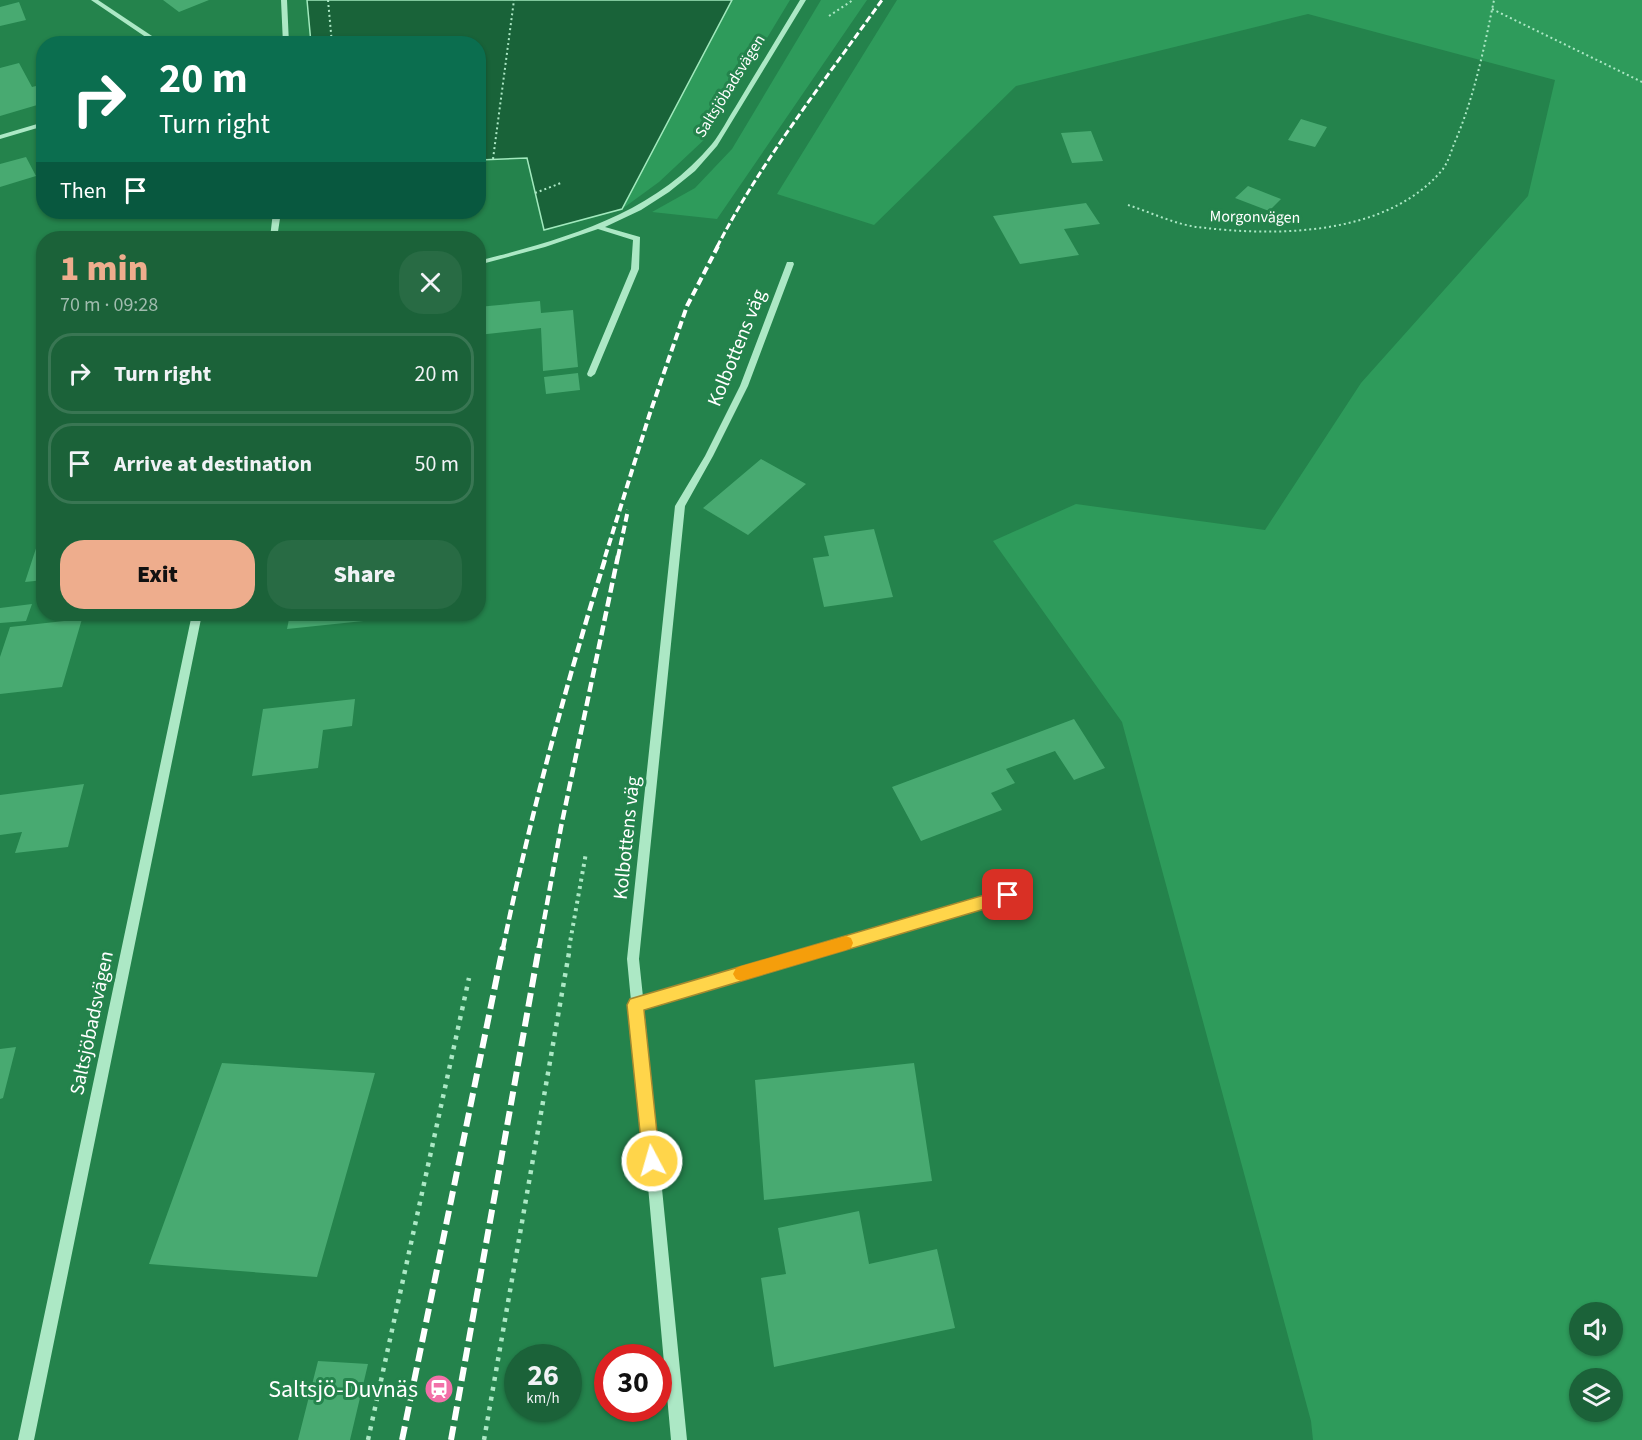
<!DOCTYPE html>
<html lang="en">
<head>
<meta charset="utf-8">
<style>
  body { margin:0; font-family:"Source Sans 3",sans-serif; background:#286b44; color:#f1f3f6; height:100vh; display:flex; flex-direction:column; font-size:22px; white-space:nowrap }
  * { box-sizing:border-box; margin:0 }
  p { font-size:20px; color:#a0bcae }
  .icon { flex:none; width:33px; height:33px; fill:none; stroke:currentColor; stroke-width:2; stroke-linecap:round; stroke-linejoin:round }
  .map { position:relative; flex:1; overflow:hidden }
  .drawer { position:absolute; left:36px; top:231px; width:450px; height:390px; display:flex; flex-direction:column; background:#1b6239; border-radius:24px; box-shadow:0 2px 4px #0004 }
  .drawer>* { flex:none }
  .top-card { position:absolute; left:36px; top:36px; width:450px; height:183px; border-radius:24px; box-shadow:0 2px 4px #0004; background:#0b6e4f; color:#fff; overflow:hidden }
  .buttons { position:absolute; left:1569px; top:1302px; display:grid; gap:12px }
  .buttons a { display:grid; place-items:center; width:54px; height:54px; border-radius:50%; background:#1b6239; box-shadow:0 2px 4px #0004; font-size:30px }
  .speed { position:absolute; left:504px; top:1344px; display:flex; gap:12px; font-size:30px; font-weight:700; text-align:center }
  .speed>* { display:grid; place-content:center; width:78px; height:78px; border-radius:50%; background:#1b6239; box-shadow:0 2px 4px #0004; line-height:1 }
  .speed small { font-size:15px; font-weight:400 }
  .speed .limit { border:9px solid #d22; background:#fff; color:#111 }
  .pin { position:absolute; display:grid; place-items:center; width:51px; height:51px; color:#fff; margin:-26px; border-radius:12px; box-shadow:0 3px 9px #0006 }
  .me { position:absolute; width:66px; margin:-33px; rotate:354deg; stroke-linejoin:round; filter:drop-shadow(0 0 4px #0008) }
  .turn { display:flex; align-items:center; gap:21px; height:126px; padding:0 24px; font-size:27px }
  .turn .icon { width:78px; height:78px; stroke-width:2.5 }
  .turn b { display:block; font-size:42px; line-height:51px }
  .then { display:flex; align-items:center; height:57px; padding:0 24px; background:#0003; gap:12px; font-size:22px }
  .round { display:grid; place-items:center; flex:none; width:63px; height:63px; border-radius:24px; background:#286b44 }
  .summary { display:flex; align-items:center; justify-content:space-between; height:102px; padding:0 24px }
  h1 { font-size:36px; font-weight:800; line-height:45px; color:#eead8d }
  .button { display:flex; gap:12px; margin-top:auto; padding:12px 24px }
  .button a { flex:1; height:69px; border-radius:24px; background:#eead8d; color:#111; font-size:24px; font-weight:800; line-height:69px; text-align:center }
  .button a+a { background:#286b44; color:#f1f3f6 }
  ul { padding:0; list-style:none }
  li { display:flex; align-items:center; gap:18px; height:81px; margin:0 12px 9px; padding:0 12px; border:3px solid #397653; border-radius:24px }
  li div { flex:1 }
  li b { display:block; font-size:22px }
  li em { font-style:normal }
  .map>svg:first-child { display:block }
</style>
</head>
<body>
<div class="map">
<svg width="1642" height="1440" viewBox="0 0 1642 1440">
  <rect width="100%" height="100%" fill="#24834c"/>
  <path fill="#2e9b5b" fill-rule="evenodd" d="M732 0H790L707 137 659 182 622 209Z
    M821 0H867L717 219 652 212 695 188 732 149Z
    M897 0H1642V1440H1313L1311 1421 1122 722 993 541 1076 504 1265 530 1361 383 1528 196 1555 80 1308 14 1016 86 874 225 777 194ZM1580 1312H1612V1346H1580ZM1580 1378H1612V1412H1580Z"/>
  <path fill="#196339" stroke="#a1e9bd" stroke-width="1.5" d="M307 0H732L622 209 544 230 527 158 479 160 478 44 311 43Z"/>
  <path fill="#48aa71" d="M163 0H209L179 12Z
    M19 2 26 20 0 26V7Z
    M19 63 32 87 44 84V103L0 116V68Z
    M1301 119 1327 127 1315 147 1288 140Z
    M1091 131 1103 161 1072 163 1061 133Z
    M26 157 36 176 0 187V164Z
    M1248 186 1281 199 1269 211 1235 198Z
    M1086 203 1100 224 1064 229 1079 255 1020 264 993 216Z
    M331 212H363V213L331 217Z
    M540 301 541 313 573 310 578 367 543 371 541 328 478 335V307Z
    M578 373 580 390 546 394 544 377Z
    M478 380H482L483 438H478Z
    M44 440V467L41 468 37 442Z
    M761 459 806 484 748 535 703 508Z
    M43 527 44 580 25 582Z
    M874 529 893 597 824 607 813 558 829 556 824 536Z
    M32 604 26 621 0 623V608Z
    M248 614H282V615L247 619Z
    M290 614H393L392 618 287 629Z
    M82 619 62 687 0 694V657L10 627Z
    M355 699 352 726 323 730 318 768 252 776 263 709Z
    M1074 719 1105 768 1074 780 1055 751 1006 769 1015 783 991 793 1002 810 921 841 892 787Z
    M84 784 68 847 15 853 22 832 0 835V795Z
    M16 1047 3 1098 0 1099V1049Z
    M222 1063 375 1073 317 1277 149 1264Z
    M914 1063 932 1181 764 1200 755 1080Z
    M859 1211 869 1264 937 1249 955 1328 774 1367 761 1278 786 1274 778 1228Z
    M318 1361 368 1364 350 1440H298Z"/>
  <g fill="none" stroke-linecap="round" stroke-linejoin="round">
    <path stroke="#ace8c5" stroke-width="2" stroke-dasharray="2 3" stroke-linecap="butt" d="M328 0 332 44
      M1492 9 1642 82
      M829 16 853 0
      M493 159 514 0
      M535 193 561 183
      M1128 205C1150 212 1174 224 1197 227 1277 237 1388 236 1443 169 1448 162 1451 152 1454 144 1474 98 1484 49 1494 0"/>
    <path stroke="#ace8c5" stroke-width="4" stroke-dasharray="3 4.5" stroke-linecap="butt" d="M569 948 586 853"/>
    <path stroke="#ace8c5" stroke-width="4.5" stroke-dasharray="4 6" stroke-linecap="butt" d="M368 1440 469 978
      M484 1440 570 947"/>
    <path fill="#ace8c5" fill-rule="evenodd" d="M91 0H98L164 44H156Z
      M281 0H287L289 44H283Z
      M800 0H806L717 146 695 171 669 192 641 210 605 227 640 237 639 269 595 374 591 377 588 376 587 374 631 269 633 240 598 229 545 247 478 265V261C564 239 653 215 712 144 721 133 728 118 736 106 757 71 779 35 800 0Z
      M44 122V126L0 139V135Z
      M273 212H281L277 238H270Z
      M787 262H793L794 264 748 386 713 456 685 506 639 959 643 997 1008 890 1012 891 1014 895 1012 899 1008 900 644 1008 687 1440H671L632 1010 629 1005 631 1001 627 959 675 506 705 456 740 386Z
      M192 614H202L34 1440H18Z"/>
    <path stroke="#fff" stroke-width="3" stroke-dasharray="7 3" stroke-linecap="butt" d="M717 247C762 160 825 80 882 0"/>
    <path stroke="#fff" stroke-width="4" stroke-dasharray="8 4" stroke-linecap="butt" d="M605 557 649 416 687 306 718 246
      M618 557 628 510"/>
    <path stroke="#fff" stroke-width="4.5" stroke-dasharray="10 4.5" stroke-linecap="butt" d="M503 948C530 816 566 685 606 556
      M539 948 561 827 618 556"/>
    <path stroke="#fff" stroke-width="6" stroke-dasharray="14 6" stroke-linecap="butt" d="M402 1440 503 947
      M451 1440 539 947"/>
  </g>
  <path fill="#ffd54a" stroke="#a68a30" stroke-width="1.5" d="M1008 888 1013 890 1016 895 1013 900 1008 902 644 1010 660 1161 658 1167 652 1169 646 1167 643 1161 627 1005 630 999Z"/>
  <path fill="#f59e0b" d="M846 936 851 938 853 943 851 948 846 950 741 981 736 979 733 974 736 968 741 966Z"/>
  <defs>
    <g id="station-disc" transform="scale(1.5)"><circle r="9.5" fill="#f270a8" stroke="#24834c"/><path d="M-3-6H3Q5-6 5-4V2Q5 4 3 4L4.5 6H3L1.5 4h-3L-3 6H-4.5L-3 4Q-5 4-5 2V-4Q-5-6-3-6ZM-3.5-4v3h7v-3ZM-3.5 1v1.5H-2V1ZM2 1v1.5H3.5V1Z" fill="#fff"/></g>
  </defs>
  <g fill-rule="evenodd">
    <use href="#station-disc" x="439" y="1389"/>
  </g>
  <g text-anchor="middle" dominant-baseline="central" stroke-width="6" stroke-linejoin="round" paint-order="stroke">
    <g font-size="16" fill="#fff" stroke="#24834c">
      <text transform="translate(730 86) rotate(-58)">Saltsjöbadsvägen</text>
      <text transform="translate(1255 217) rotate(1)">Morgonvägen</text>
    </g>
    <g font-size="20" fill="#fff" stroke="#24834c">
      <text transform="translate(737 348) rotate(-68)">Kolbottens väg</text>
      <text transform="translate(627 838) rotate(-84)">Kolbottens väg</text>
      <text transform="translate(92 1023) rotate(-78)">Saltsjöbadsvägen</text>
    </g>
    <g font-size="24" fill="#fff" stroke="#24834c" text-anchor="end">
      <text x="418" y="1389">Saltsjö-Duvnäs</text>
    </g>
  </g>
</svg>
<div class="buttons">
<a><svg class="icon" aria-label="sound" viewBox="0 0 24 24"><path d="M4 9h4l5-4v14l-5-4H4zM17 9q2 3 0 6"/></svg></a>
<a><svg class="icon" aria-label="layers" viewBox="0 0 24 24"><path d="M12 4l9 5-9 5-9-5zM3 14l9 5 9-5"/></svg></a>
</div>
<div class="speed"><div>26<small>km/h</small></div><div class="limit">30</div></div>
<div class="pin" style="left:1008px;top:895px;background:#d93025"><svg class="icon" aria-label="arrive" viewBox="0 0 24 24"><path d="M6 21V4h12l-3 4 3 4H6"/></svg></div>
<svg class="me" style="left:652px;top:1161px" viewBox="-20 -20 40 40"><circle r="17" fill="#ffd54a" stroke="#fff" stroke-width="3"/><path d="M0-11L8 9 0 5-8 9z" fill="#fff"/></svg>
<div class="top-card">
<div class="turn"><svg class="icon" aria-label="right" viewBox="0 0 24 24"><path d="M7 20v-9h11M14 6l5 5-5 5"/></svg><div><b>20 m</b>Turn right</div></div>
<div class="then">Then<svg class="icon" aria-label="arrive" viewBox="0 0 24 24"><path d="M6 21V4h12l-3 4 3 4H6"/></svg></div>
</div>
<section class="drawer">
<div class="summary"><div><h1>1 min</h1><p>70 m · 09:28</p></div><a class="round"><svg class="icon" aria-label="close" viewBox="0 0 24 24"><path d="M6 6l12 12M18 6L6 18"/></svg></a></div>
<ul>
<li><svg class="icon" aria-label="right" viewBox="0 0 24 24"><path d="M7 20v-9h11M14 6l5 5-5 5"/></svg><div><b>Turn right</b></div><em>20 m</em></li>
<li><svg class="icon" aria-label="arrive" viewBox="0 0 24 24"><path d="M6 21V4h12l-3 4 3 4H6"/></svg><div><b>Arrive at destination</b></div><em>50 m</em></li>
</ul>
<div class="button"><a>Exit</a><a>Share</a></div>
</section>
</div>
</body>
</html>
